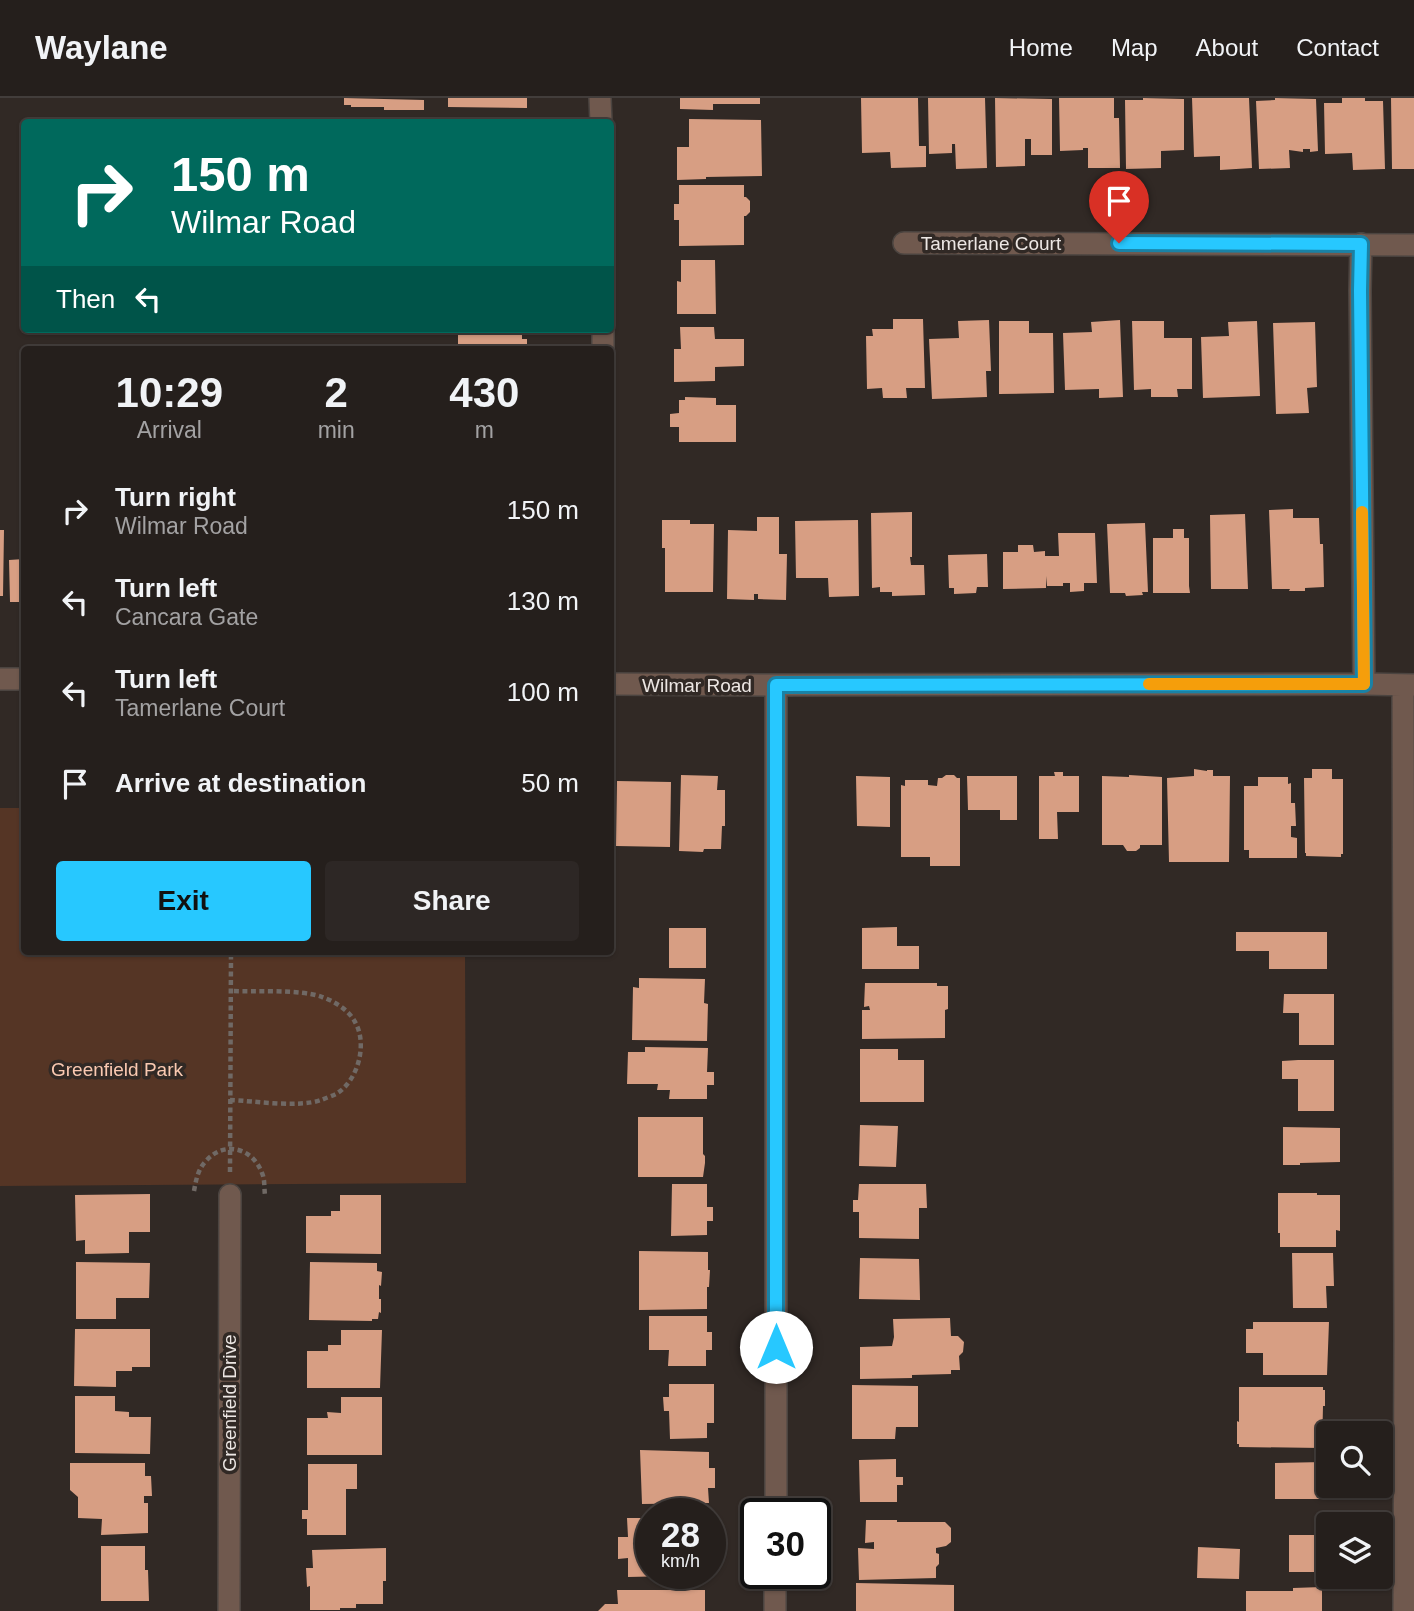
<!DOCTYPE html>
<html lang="en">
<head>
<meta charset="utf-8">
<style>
  body { margin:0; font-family:Arial,sans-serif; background:#2d2725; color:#f1f3f6; height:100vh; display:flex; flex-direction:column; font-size:26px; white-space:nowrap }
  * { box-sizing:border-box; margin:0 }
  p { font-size:23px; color:#a3a2a3 }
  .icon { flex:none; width:38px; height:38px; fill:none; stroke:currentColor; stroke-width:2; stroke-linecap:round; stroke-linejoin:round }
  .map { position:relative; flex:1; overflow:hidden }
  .details { position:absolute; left:21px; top:248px; width:593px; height:609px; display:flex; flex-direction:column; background:#251f1c; border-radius:7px; box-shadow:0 2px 5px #0004,0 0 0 2px #423d3b }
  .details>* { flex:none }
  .hud { position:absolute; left:21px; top:21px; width:593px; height:214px; border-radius:7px; box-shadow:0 2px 5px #0004,0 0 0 2px #423d3b; background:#00695c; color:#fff; overflow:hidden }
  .controls { position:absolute; left:1316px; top:1323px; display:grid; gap:14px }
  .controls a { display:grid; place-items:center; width:77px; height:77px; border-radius:7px; background:#251f1c; box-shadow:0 2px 5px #0004,0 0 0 2px #423d3b; font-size:35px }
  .speed { position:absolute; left:635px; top:1400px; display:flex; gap:14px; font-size:35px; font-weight:700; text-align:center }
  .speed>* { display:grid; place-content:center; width:91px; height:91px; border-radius:50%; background:#251f1c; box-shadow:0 2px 5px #0004,0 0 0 2px #423d3b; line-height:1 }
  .speed small { font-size:18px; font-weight:400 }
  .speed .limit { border:4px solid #111; border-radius:10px; background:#fff; color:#111 }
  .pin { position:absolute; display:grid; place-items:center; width:60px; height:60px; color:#fff; margin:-72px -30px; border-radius:50% 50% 50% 0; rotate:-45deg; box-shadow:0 0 7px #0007 }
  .pin .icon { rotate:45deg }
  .me { position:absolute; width:77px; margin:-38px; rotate:0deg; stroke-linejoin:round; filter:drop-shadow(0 0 5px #0008) }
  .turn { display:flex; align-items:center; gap:24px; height:147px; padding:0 35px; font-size:32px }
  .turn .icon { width:91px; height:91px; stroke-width:2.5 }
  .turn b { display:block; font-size:49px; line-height:60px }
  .then { display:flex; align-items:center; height:66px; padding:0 35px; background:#0003; gap:14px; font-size:26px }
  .eta { display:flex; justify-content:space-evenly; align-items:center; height:119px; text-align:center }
  .eta b { font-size:42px; font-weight:600; line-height:49px }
  .action { display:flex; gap:14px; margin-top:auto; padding:14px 35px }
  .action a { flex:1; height:80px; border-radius:7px; background:#27c8ff; color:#111; font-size:28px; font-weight:600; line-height:80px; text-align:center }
  .action a+a { background:#2d2725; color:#f1f3f6 }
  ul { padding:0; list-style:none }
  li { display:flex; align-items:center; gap:21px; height:91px; padding:0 35px }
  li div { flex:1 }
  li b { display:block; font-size:26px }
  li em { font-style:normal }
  header { display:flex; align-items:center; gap:42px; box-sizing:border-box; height:98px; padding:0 35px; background:#251f1c; border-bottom:2px solid #423d3b }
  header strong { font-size:33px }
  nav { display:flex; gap:38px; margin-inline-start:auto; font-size:24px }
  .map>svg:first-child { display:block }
</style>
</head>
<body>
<header>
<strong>Waylane</strong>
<nav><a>Home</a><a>Map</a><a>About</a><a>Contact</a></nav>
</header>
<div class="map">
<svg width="1414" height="1513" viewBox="0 0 1414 1513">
  <rect width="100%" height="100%" fill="#312925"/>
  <path fill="#553525" d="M0 710H24V854H465L466 1085 0 1088Z"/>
  <path fill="#d79e83" d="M344 0 424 2V12H384V9H351V7H344Z
    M448 0H527V10L448 9Z
    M680 0H760V6H713V12L680 11Z
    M861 0H918L919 48H926V69L891 70 890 54 862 55Z
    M928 0H985L987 70 956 71 955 46H952V55L929 56Z
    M995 0 1052 1V57H1031V41H1025V68L996 69Z
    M1059 0H1114V20H1119L1120 70H1088V50H1083V52L1060 53Z
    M1143 0 1184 1V52L1161 53V70L1126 71 1125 2H1143Z
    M1192 0H1249L1252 70 1220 72V58L1194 59Z
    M1275 0 1316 1 1318 53 1310 54V51H1303V54L1289 52 1290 70 1259 71 1256 3 1275 2Z
    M1342 0H1365V3H1383L1385 71 1353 72 1352 55 1325 56 1324 5H1342Z
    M1391 0H1414V71H1392Z
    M689 21 761 22 762 78 706 79V81L677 82V49H689Z
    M679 87H744V99H746L750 103V114L746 118H744V147L679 148V122H674V106H679Z
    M681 162H715L716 216H677V183L681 184Z
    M893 221H923L925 290H906L907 300H883L882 290 867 291 866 238H873L872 231H893Z
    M989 222 991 273H986L987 299 932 301 929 241 959 240 958 223Z
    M1120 222 1123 299 1099 300V291L1065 292 1063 235 1092 234 1091 224Z
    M999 223H1029V235H1053L1054 295 999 296Z
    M1132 223H1164V240H1192V291H1177L1178 299H1151V291L1134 292Z
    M1257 223 1260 298 1203 300 1201 239 1229 238 1228 224Z
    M1315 224 1317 289 1307 290 1309 315 1276 316 1273 225Z
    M680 229H714L715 241H744V268L715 269V283L674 284V251H681Z
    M461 231H526L522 235V241H527V252H458V232Z
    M685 299 716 300V307H736V344H679V329H670V316L679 315V302H685Z
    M1293 411V420H1319L1320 446H1323L1324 489 1305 490V493H1289L1290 491H1272L1269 412Z
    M912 414V459H910L911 467H924L925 497 892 498V494H880V489L872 490 871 415Z
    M1245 416 1248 491H1211L1210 417Z
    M757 419H779V456H787L786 502 758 501V496H754V502L727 501 728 432 757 433Z
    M662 422H690V426H714L713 494H665V450H662Z
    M858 422 859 498 829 499 828 480H796L795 423Z
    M1145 425 1148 494H1142L1143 497 1126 498 1125 495H1110L1107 426Z
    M1173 431H1184V440H1189V488L1190 495H1153V440H1173Z
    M0 432H4L3 498H0Z
    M1058 435H1095L1097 485H1084V493L1070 494V485H1063V488H1047L1046 478V490L1003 491V454H1018V447H1033L1034 454 1045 453V458H1059Z
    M987 456 988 489H977L976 495 954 496V490H949L948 457Z
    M24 461V504H10L9 462Z
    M1194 671 1207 673V672H1213V678H1230L1229 764H1169L1167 680 1194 678Z
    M1312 671H1332V681H1343V756H1341V759L1306 758V755H1305L1304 680H1312Z
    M1054 674H1063V678H1079V714H1057L1058 741H1039V678H1055Z
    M681 677 718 678 717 692H725V728H722L721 751H704L703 754 679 753Z
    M946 677H954L957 680H960V768H930V759H901V687L905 688V682H928V687L937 688 938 680H942Z
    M1129 677 1162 679V747H1140V750L1136 753H1127L1123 747H1102V678L1129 679Z
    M856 678 890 679V729L857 728Z
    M967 678H1017V722H1000V712H968Z
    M1258 679H1288V686L1291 685V705H1295L1296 728H1291V739L1297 740V760H1249V752H1244V688H1258Z
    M617 683 671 684 670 749 616 748Z
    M897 829V848H919V871H862V830Z
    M669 830H706V870H669Z
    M1236 834H1327V871H1269V853H1236Z
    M639 880 705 881 704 905 708 906 707 943 632 942 633 889 639 890Z
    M865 885H937V888H948V911L945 912V940L862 941V912H870L869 908 864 909Z
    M1284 896H1334V947H1299V915H1283Z
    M645 949 708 950 707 974H714V987H707V1001H669L670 992H657L658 986H627L628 954H645Z
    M860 951H898V962H924V1004H860Z
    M1298 962H1334V1013H1298V981H1282V963Z
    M638 1019H703V1056L705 1058V1065L703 1079H638Z
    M860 1027 898 1028 896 1069 859 1068Z
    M1283 1029 1340 1030V1064L1300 1065V1067H1283Z
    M672 1086H707V1109H713V1123H707V1137L671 1138Z
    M859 1086H926L927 1110H919V1141L859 1140V1114H853V1102H858Z
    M1278 1095H1317V1097H1340V1133L1336 1132V1149H1280V1135H1278Z
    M150 1096V1134H129V1155L85 1156V1142L76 1143 75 1097Z
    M340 1097H381V1156L306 1155V1118H331V1113H340Z
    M639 1153 708 1154V1172H710L709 1189H707V1211L639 1212Z
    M1292 1155H1333L1334 1188H1326L1327 1210H1293Z
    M860 1160 919 1161 920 1202 859 1201Z
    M76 1164 150 1165 149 1200H116V1221H76Z
    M310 1164 377 1165V1173L382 1174 381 1188 379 1187V1201H381V1215L379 1214 378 1221H372V1223L309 1222Z
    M649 1218H707V1234H712V1252H706V1268H668L669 1252H649Z
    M950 1220 951 1238H958L964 1244 963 1254 959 1258 960 1272H951V1276L912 1277V1280L860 1281V1249L892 1248 894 1239 893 1221Z
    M1253 1224H1329L1327 1277H1263V1255H1246V1231H1253Z
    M75 1231H150V1269H132V1273H116V1289L74 1288Z
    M341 1232H382L380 1290H307V1253H328V1247H341Z
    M669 1286H714V1325H707V1340L670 1341 669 1313H664L663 1299H669Z
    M852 1287 918 1288V1329H896L895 1341H852Z
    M1239 1289H1323V1292H1325V1308H1323L1322 1350 1239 1349V1346H1237V1323L1239 1324Z
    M75 1298H115V1313L129 1314V1319H151L150 1356 75 1355Z
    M341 1299H382V1357H307V1320H328L327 1314 341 1315Z
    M640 1352 709 1354V1370H715V1390H708L709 1405 642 1406Z
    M896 1361V1379H903V1387H897V1404H860L859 1362Z
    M1324 1364 1325 1390H1329L1328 1398 1324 1397V1401H1275V1365Z
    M70 1365H145V1378H151L152 1398H144V1405H148V1435L101 1437 102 1421 78 1420V1399L70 1392Z
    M308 1366H357V1391H346V1437H307V1421H302V1412H308Z
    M627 1420H651V1475H706V1481H672V1478L628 1479V1460L618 1461V1439H628Z
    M866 1422H897V1424H945L951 1430V1444L946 1448 936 1450V1455L939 1456V1466L936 1469V1480L859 1482 858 1450 874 1451V1444L865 1445Z
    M1289 1437H1325L1324 1461H1328V1471H1324V1474H1289Z
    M101 1448H145V1472H148L149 1503H101Z
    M1198 1449 1240 1451 1239 1481 1197 1480Z
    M386 1450V1483H383V1506H356V1510H340V1512H310V1488L307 1489 306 1470H313L312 1452Z
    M856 1485 954 1487V1513H856Z
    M1322 1489V1513H1246V1493H1293V1490Z
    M617 1492H705V1513H598L605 1506H618Z"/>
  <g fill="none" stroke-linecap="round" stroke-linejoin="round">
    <g stroke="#4b4440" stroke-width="24">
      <path id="minor" d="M600 0 601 24
        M904 145 1414 147
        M1361 146 1360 193 1364 586
        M603 231V252
        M0 581H24
        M611 586 776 587 1364 586 1414 587
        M1403 587 1405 1241 1404 1513
        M776 1416V587
        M229 1513 230 1097
        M775 1513V1475"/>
    </g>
    <path stroke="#706965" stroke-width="4.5" stroke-dasharray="5 3.5" stroke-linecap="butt" d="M230 1002C255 1003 298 1010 321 1002 326 1000 332 998 336 996 358 983 368 946 355 924 349 912 334 903 322 899 301 891 255 894 231 893
      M230 1074 231 854
      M194 1093C196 1082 198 1071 206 1063 224 1042 253 1050 262 1075 265 1081 264 1090 265 1097"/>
    <use href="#minor" stroke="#70594e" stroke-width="21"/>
  </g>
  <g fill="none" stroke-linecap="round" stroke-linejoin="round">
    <g stroke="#1982a6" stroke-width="18">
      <path id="route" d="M776 1249V587L1364 586 1360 193 1361 146 1119 145"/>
    </g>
    <use href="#route" stroke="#27c8ff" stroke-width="12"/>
    <path stroke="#f59e0b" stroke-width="12" d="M1149 586H1364L1362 414"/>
  </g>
  <g text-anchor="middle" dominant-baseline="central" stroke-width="7" stroke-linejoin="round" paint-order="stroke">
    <g font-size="19" fill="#ede7e4" stroke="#312925">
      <text x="991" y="145">Tamerlane Court</text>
      <text x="697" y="587">Wilmar Road</text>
      <text transform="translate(229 1305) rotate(-90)">Greenfield Drive</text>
    </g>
    <g font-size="19" fill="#fac9b1" stroke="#312925">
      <text x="117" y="971">Greenfield Park</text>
    </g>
  </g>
</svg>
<div class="controls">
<a><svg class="icon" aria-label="search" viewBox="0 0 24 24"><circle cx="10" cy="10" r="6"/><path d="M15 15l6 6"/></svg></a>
<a><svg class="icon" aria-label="layers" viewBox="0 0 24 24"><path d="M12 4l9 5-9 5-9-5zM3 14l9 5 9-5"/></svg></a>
</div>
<div class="speed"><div>28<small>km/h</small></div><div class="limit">30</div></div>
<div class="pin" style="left:1119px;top:145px;background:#d93025"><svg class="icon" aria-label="arrive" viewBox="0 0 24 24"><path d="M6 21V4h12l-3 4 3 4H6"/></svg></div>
<svg class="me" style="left:776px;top:1249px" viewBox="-20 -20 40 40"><circle r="19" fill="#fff"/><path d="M0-13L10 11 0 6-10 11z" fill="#27c8ff"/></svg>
<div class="hud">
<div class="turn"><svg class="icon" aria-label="right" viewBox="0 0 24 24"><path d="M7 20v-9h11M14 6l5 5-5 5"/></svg><div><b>150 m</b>Wilmar Road</div></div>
<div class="then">Then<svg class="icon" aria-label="left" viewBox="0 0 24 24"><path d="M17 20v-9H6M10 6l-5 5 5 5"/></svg></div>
</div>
<section class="details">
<div class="eta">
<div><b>10:29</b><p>Arrival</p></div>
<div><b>2</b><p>min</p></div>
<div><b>430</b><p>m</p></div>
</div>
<ul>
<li><svg class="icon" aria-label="right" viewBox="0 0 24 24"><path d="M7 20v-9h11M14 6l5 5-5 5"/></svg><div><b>Turn right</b><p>Wilmar Road</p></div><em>150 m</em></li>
<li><svg class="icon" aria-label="left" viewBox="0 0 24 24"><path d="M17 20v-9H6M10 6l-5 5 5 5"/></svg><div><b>Turn left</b><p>Cancara Gate</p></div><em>130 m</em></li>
<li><svg class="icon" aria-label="left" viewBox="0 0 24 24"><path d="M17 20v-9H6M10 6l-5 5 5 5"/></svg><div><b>Turn left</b><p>Tamerlane Court</p></div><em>100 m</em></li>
<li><svg class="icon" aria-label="arrive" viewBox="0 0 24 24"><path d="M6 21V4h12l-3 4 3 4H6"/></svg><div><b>Arrive at destination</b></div><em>50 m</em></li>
</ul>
<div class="action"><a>Exit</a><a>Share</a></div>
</section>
</div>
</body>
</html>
